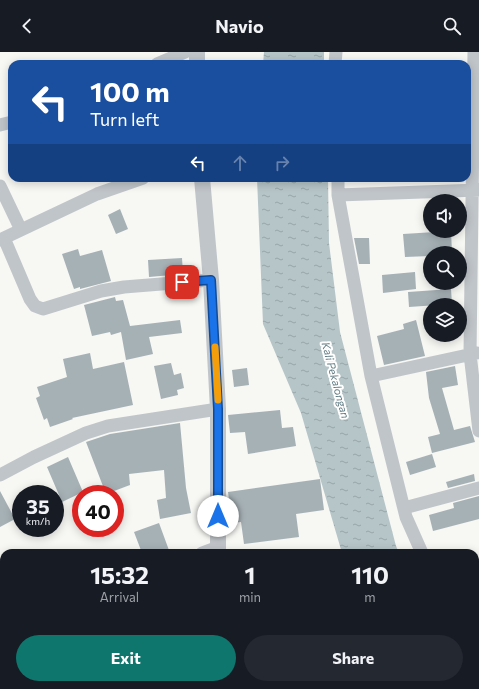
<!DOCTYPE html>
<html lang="en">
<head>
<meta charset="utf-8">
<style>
  body { margin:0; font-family:Commissioner,sans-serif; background:#242831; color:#f1f3f6; height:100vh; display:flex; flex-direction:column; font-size:15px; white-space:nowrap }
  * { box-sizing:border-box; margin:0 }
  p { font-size:13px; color:#9ea1a6 }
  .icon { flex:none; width:22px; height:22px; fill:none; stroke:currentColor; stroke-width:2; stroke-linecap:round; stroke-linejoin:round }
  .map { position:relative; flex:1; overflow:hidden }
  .sheet { position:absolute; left:0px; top:497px; width:479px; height:140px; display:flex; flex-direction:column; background:#171b24; border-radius:12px 12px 0 0; box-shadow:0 2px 10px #0003 }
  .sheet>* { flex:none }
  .hud { position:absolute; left:8px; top:8px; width:463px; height:122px; border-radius:12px; box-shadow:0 2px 10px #0003; background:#1a4fa0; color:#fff; overflow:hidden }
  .tools { position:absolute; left:423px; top:142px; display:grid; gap:8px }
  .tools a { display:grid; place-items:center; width:44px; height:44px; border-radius:50%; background:#171b24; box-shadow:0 2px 10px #0003; font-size:20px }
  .speed { position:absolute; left:12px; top:433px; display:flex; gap:8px; font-size:20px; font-weight:700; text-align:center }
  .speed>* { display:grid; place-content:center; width:52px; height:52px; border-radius:50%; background:#171b24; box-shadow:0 2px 10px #0003; line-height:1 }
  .speed small { font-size:10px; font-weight:400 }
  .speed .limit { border:6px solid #d22; background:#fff; color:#111 }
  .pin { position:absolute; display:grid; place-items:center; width:34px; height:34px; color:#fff; margin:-17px; border-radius:8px; box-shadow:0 2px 6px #0006 }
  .me { position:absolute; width:44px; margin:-22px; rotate:0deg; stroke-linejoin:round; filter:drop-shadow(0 0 3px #0008) }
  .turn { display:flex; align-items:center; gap:14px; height:84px; padding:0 16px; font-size:18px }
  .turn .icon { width:52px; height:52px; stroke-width:2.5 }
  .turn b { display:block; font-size:28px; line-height:34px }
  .lanes { display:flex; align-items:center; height:38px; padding:0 16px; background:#0003; justify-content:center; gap:20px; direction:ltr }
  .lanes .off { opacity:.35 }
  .eta { display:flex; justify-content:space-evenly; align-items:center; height:68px; text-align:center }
  .eta b { font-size:24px; font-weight:700; line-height:28px }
  .cta { display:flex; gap:8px; margin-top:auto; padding:8px 16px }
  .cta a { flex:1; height:46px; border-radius:24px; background:#0f766e; color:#fff; font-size:16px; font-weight:700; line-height:46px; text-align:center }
  .cta a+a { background:#242831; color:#f1f3f6 }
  header { display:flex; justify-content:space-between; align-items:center; height:52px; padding:0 16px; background:#171b24; font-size:18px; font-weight:700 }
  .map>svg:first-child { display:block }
</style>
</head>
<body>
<header><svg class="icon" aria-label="back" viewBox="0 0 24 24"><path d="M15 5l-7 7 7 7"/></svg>Navio<svg class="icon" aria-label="search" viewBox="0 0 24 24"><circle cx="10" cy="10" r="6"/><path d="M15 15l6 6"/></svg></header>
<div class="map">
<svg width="479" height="637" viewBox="0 0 479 637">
  <defs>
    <pattern id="water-ripples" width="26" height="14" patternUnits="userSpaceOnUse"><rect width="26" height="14" fill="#b6c5c8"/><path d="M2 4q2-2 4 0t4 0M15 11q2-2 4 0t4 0" fill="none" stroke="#97a5a8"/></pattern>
  </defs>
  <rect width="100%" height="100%" fill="#f7f7f4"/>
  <path fill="url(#water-ripples)" d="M264 0H324V12H263Z
    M257 126H328L329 191 340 280 396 494 399 501H342L301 361 263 272Z
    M383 633H457L459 637H385Z"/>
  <path fill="#a6b1b6" d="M120 157 128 177 116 182 108 163Z
    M451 179 452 201H430V204L405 205 403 182Z
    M354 186H369L370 212H359Z
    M78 197 80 204 102 198 111 229 80 237V235L74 237 62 202Z
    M182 206 183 222 149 225 148 208Z
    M415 220 416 237 383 241 382 223Z
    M451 237 452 252 409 255 408 240Z
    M115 245 116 249 123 248 130 274 180 268 182 281 149 285 153 302 126 308 121 280 111 283 110 280 92 284 84 253Z
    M416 268 425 304 384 313 377 284 404 277 403 272Z
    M90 301 93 317 124 310 133 353 72 366 73 367 50 375 47 366 44 368 36 346 40 344 37 335 67 325 63 307Z
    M171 311 174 323 181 321 184 336 177 338 178 343 161 347 154 314Z
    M455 314 458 333 442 336 454 378 470 374 475 390 432 401 428 385 440 382 429 346 426 320Z
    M247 316 249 333 234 335 232 318Z
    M280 358 282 376 293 375 296 394 248 402 245 380 230 381 228 363Z
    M180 371 186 436 191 461 160 467 157 448 166 446 164 418 129 422 130 433 106 442 86 390 110 382Z
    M432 402 436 415 410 423 406 410Z
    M68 405 83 440 62 450 47 415Z
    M474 422 475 429 448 436 446 430Z
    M320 427 324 458 296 462 299 485 244 492 241 470 232 471 228 440Z
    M0 439 15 467 0 475Z
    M479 444V467L433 479 429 463 454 456 453 451Z
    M159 471 170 501H142L134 480Z"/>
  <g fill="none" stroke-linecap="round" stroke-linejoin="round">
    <path stroke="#c0c5c9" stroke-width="6" d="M305 637 319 633"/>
    <path stroke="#c0c5c9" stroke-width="13" d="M474 0 470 302 479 379
      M157 12 185 0
      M335 12 336 0
      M0 73 12 70
      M338 126V143L371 324 406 465 422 501
      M0 134 21 178
      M338 143 479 138
      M4 186 30 247 35 254 43 257 101 239 124 235 211 228
      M0 188 97 142 143 126
      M371 324 477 301
      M0 423 34 405 86 381 108 374 218 357
      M404 456 479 436
      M202 501 218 495
      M0 517 4 526
      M0 578 4 576
      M475 629 478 637"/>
    <path stroke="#c0c5c9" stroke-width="16" d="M197 0V12
      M202 126 211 228 218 357V501
      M221 633V637"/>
  </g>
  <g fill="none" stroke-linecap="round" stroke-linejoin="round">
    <g stroke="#114b97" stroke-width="10">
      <path id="route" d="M182 230 211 228 218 357V464"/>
    </g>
    <use href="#route" stroke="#1a73e8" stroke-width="7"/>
    <path stroke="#f59e0b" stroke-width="7" d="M215 295 218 348"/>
  </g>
  <g text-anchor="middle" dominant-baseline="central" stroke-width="4" stroke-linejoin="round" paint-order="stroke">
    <g font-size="11" font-style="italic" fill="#607b83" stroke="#fff">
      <text transform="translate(336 328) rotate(75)">Kali Pekalongan</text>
    </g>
  </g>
</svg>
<div class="tools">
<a><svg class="icon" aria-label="sound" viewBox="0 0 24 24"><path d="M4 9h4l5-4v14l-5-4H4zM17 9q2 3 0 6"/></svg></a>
<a><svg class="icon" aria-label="search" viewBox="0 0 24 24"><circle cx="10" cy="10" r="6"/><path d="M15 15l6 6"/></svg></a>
<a><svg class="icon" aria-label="layers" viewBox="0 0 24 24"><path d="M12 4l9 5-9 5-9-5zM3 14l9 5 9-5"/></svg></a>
</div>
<div class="speed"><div>35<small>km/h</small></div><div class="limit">40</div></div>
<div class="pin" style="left:182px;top:230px;background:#d93025"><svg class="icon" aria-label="arrive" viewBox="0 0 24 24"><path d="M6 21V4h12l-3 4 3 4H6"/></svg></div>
<svg class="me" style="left:218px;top:464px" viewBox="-20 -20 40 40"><circle r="19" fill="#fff"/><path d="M0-13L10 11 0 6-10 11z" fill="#1a73e8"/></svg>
<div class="hud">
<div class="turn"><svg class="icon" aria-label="left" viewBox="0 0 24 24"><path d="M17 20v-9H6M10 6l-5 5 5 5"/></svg><div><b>100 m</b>Turn left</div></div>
<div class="lanes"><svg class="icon" aria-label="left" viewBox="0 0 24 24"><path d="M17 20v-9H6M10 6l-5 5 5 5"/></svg><svg class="icon off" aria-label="ahead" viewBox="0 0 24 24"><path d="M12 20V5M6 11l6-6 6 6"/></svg><svg class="icon off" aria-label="right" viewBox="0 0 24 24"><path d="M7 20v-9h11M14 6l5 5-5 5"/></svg></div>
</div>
<section class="sheet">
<div class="eta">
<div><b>15:32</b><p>Arrival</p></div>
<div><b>1</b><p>min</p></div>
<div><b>110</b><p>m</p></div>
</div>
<div class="cta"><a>Exit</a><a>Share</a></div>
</section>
</div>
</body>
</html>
